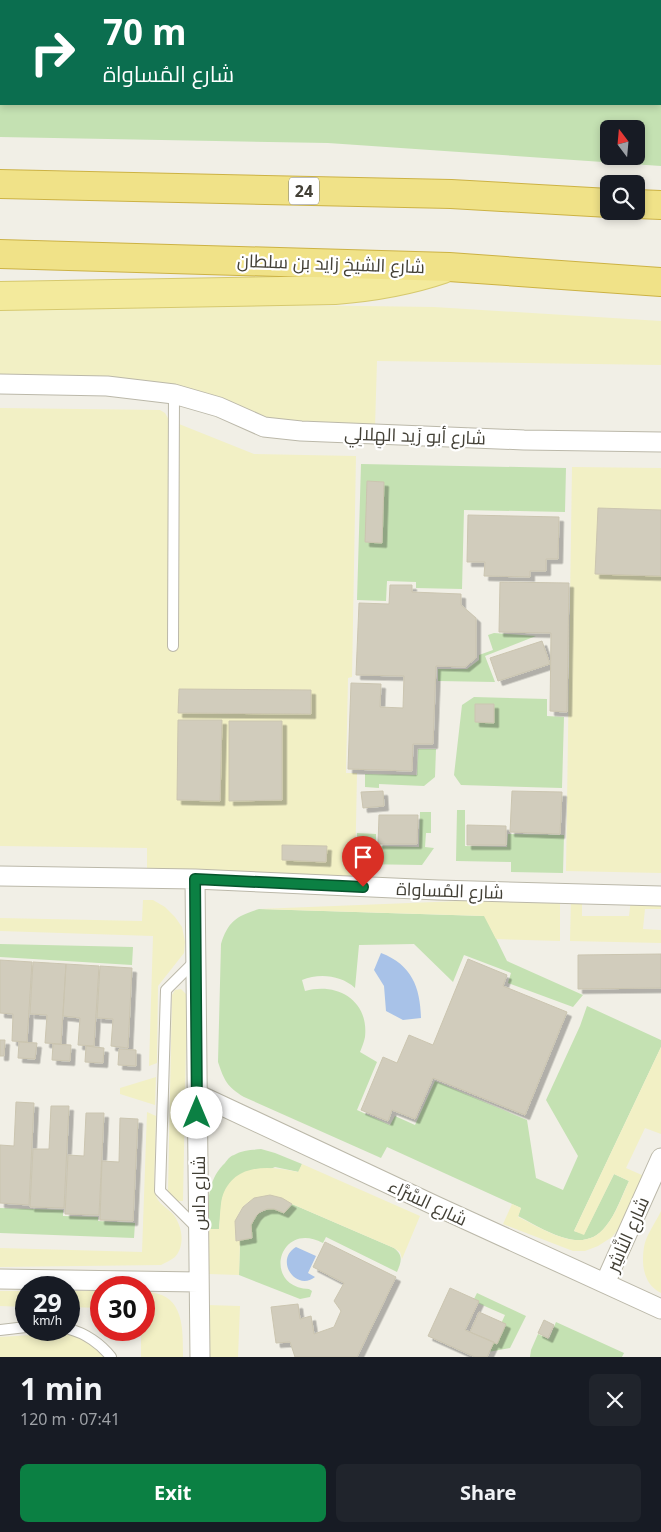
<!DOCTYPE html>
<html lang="en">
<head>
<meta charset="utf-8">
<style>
  body { margin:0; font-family:"Noto Sans",Cairo,sans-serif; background:#20242c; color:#f1f3f6; height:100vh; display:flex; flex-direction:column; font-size:19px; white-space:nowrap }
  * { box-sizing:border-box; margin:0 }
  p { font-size:16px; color:#9ea1a6 }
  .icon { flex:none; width:28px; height:28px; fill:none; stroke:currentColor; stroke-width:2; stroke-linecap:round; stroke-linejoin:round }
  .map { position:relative; height:1357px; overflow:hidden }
  .side { display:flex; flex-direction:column; background:#171b24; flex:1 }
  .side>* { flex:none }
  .top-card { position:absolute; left:0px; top:0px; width:661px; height:105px; box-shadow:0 2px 8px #0003; background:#0b6e4f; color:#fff; overflow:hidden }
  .needle { width:32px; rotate:344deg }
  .fabs { position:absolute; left:600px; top:120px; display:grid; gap:10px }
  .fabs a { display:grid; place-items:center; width:45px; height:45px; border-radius:8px; background:#171b24; box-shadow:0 2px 8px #0003; font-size:25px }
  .speed { position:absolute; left:15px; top:1276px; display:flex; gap:10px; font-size:25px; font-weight:700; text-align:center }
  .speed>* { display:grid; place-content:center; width:65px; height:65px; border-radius:50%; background:#171b24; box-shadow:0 2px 8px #0003; line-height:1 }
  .speed small { font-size:12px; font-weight:400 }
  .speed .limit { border:8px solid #d22; background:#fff; color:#111 }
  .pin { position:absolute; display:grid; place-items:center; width:42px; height:42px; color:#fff; margin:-51px -21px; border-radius:50% 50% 50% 0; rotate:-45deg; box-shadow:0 0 5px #0007 }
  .pin .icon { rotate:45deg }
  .me { position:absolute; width:55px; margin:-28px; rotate:0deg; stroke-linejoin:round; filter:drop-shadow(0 0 4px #0008) }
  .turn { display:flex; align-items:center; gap:18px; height:105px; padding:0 20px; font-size:22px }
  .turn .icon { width:65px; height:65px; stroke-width:2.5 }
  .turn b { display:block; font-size:35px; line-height:42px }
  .round { display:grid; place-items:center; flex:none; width:52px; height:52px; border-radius:8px; background:#20242c }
  .headline { display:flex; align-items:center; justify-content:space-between; height:85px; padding:0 20px }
  h1 { font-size:30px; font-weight:700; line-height:38px }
  .cta { display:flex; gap:10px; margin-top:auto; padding:10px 20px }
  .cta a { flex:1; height:58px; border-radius:8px; background:#0b8043; color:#fff; font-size:20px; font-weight:700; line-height:58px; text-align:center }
  .cta a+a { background:#20242c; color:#f1f3f6 }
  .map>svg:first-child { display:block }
</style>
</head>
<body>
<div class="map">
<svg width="661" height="1357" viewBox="0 0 661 1357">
  <defs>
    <filter id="shadow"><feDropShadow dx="4.5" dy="4.5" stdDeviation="0" flood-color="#0004"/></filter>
  </defs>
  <rect width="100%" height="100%" fill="#f1efe6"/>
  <path fill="#c4e1b2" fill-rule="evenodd" d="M0 0H661V166L328 143 0 137ZM1 1H660V104H1ZM609 129H636V156H609Z
    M361 464 566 468 565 512 464 510 462 589 416 588V582L387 581 386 601 357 600Z
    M494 633 536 636 485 656 495 682 438 681V669H467L479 660V655L493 650 488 635Z
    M474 697 547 699V716L564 717 562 788 461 785 454 775 462 705Z
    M418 749H436L435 777 424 786 379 784V788L365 787V774L417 775Z
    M457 810H465V846L507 847 508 834 564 835 563 873 511 872V862L456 861Z
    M420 812H431V833H426L425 847 434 848 422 865 357 864V833L376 834V846L419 847Z
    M259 909 485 916 507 961 583 995 573 1007 508 983 511 973 464 955 453 982 414 944 359 945 355 988C341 975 319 973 302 980L305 991C337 982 369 1000 365 1037 364 1042 362 1047 360 1052L377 1062 357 1110 390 1125 395 1116 415 1125 435 1081 527 1120 536 1178 563 1190 578 1156 546 1100 580 1026 587 1006 661 1040V1047L574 1231 584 1234 614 1174 629 1181C622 1195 616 1214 606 1226 583 1257 544 1229 518 1216L521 1208 387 1147 381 1158 244 1097C227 1087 224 1080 218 1062L221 944C228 921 237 916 259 909Z
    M0 944 133 947 132 965 0 957Z
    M261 1149 275 1153 302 1164 299 1172 275 1167 226 1189 222 1199 219 1229H208C208 1205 206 1181 225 1163 227 1160 230 1156 234 1155 242 1150 252 1150 261 1149Z
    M292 1204 394 1248C404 1256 401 1262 397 1272L326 1237 323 1243C279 1219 261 1287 309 1289L312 1291 310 1297 300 1299 239 1275 240 1240 252 1238C243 1210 273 1208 292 1204Z
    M0 1208 63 1210V1216L98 1217V1221L135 1223 134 1238 0 1233Z
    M477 1293 526 1316 510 1348 488 1352 505 1315 473 1301Z
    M556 1322 624 1353 622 1357H530L531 1350 538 1334 549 1339Z"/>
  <path fill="#f2f0c5" d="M0 301 434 307 661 321V365L377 361 375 427 262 422 179 388 0 378Z
    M0 408 160 410 165 413 169 420 254 454 356 456 352 677 348 678 346 773H357L355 876 159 872 147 870V848L0 846Z
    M572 467 661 468V873L566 871Z
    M560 897V941L496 939 484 916 259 909Z
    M571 897H582V916H629L631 899 661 900V909H645L643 929 661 930V943L570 941Z
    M143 900H153L165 907 175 917 182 927 185 942 184 953 158 986 157 1063 149 1066 153 936 0 931V918L142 921Z
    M181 989 187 995 183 1201H177L168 1191 172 995 175 990Z
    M661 1047V1134L645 1128 626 1168 644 1176 621 1226 612 1237 598 1246 585 1251H573L503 1224 512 1204 521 1208 518 1217C544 1229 583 1257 606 1226 616 1214 622 1196 629 1181L614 1174 584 1235 574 1231Z
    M156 1077 155 1105 120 1094V1088Z
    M147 1112 156 1116 154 1189C156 1202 163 1205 172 1213 182 1224 186 1245 175 1257 171 1260 165 1263 161 1265L0 1267V1248L142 1252Z
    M302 1164 420 1216 402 1259 400 1252 394 1248 292 1204C260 1185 229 1204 236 1241L240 1240 239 1275 208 1274V1229H219C220 1219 220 1207 222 1198 233 1162 270 1166 298 1172Z
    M661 1211V1293C644 1285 641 1265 644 1247 646 1235 656 1222 661 1211Z
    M0 1291H26V1307L0 1306Z
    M69 1291H101V1308L69 1307Z
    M144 1292C184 1292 183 1326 183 1357H141V1330H144Z
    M207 1305 240 1306 238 1357H205Z
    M64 1333 88 1337 109 1357H0V1337Z"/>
  <path fill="#a8c2e8" d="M381 953C412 965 420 987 421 1018L403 1020 386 1011 384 986 374 970Z
    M296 1247 316 1256 308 1273 315 1277C296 1292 274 1260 296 1247Z"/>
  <path fill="#d1ccbc" stroke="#cbc5b0" filter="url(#shadow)" d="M367 481 384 482 382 543 365 542Z
    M598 508 661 510V576L595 574Z
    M468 515 559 517 558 559H546V571H530V577L484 576 485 562H467Z
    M500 582 569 583 567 712 550 711 551 633 499 632Z
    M390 585H412V592L461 594V605L476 618V658L465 667 436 666 433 744H413L412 771 348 769 351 683 381 684 380 707 403 708 404 676 356 675 359 603 389 604Z
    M542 641 550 664 498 681 490 658Z
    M179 689 311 690V714L178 713Z
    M475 704H494V723L475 722Z
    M178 720H222L220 801 177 800Z
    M229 721H282V800L229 801Z
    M383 791 384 806 363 808 361 792Z
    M512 791 562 792 560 834 510 832Z
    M379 815H418L417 844H378Z
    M467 825 506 826V845H467Z
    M282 845 327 846 326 862 282 860Z
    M661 954V988L578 989V955Z
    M468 959 507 975 503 986 567 1012 525 1115 433 1078 415 1119 392 1110 388 1121 361 1110 383 1057 397 1063 409 1035 433 1045Z
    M0 960 32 962 27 1042 12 1041 13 1014 0 1013Z
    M33 962 66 964 61 1044 45 1043 47 1015 30 1014Z
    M66 964 99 966 94 1046 78 1045 80 1018 63 1016Z
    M100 966 132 968 128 1048 111 1046 113 1019 97 1018Z
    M0 1040H5L4 1056H0Z
    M19 1042 37 1043 35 1059 18 1058Z
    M53 1044 71 1045 70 1061 52 1060Z
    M86 1046 104 1048 103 1063 85 1062Z
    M119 1049 136 1050V1066L118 1065Z
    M16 1102 34 1103 29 1205 0 1203V1145L14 1146Z
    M51 1106H69L64 1208 30 1207 33 1149H49Z
    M86 1113H104L99 1215 65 1214 68 1155 84 1156Z
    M120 1118 138 1119 133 1221 100 1220 102 1161 119 1162Z
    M270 1195 282 1198 292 1204 284 1213 274 1209H267L260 1212 256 1216 251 1225 252 1238 236 1241 235 1221 243 1207 254 1198Z
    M325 1242 396 1277 357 1357H295L290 1342 276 1343 271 1307 298 1304 300 1319 311 1316 314 1334 334 1327 341 1311 334 1301 344 1283 313 1267Z
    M450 1288 479 1301 465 1330 494 1342 487 1357H475L428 1336Z
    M479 1312 506 1324 497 1344 470 1332Z
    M544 1320 554 1325 548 1338 538 1333Z"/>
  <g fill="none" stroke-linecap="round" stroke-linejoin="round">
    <g stroke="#bbb8a9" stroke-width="12">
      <path id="service" d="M490 0 516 1
        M660 8H661
        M0 40 1 41
        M660 60H661
        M173 646 174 394
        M195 961 166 990 160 1191 198 1229
        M69 1329C85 1333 101 1344 111 1357
        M0 1330 26 1327"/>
    </g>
    <g stroke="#bbb8a9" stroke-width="21">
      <path id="minor" d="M0 384 107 386 174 394 219 407 264 427 301 431 524 440 661 442
        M0 876 195 879 438 890 661 896
        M195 879 200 1357
        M197 1094 436 1206 661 1309
        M0 1279 198 1282
        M605 1283 661 1158"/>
    </g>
    <g stroke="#d6c96e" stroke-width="30">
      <path id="primary" d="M0 296 335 290C373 287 408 281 443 269"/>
    </g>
    <g stroke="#ccb244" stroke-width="30">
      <path id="trunk" d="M0 184 451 194 609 203
        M636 204 661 205
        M0 254 449 267 661 282"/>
    </g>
    <use href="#service" stroke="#fff" stroke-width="10"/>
    <use href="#minor" stroke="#fff" stroke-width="19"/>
    <use href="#primary" stroke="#f3ea9c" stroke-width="28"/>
    <use href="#trunk" stroke="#f0e288" stroke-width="28"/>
  </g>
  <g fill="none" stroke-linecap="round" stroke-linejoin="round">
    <g stroke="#07532c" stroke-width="12">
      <path id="route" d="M197 1113 195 879 363 887"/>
    </g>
    <use href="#route" stroke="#0b8043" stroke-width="9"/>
  </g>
  <g text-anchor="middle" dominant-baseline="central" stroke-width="4.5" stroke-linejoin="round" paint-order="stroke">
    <rect fill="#fff" stroke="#7b7972" stroke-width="1" x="289" y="177.5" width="30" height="27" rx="4"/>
    <g font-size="16" font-weight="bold" fill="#434036">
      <text x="304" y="191">24</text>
    </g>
    <g font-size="18" fill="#434036" stroke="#fff">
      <text transform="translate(331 263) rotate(2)">شارع الشيخ زايد بن سلطان</text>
      <text transform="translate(415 435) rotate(2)">شارع أبو زَيد الهِلالِي</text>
      <text transform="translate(450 890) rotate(2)">شارع المُساواة</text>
      <text transform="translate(198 1193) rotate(-90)">شارع داس</text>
      <text transform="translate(428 1202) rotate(25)">شارع السَّرَّاء</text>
      <text transform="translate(627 1234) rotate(-66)">شارع النَّاشِر</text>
    </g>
  </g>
</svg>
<div class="fabs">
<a><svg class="needle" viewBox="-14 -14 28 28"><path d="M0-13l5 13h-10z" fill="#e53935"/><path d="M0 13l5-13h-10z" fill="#9ea1a6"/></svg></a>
<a><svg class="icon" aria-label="search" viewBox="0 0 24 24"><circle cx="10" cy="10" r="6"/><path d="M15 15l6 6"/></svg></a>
</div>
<div class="speed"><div>29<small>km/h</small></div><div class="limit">30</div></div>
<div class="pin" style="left:363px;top:887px;background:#d93025"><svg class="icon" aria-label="arrive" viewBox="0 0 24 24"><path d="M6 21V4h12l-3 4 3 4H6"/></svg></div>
<svg class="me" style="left:197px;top:1113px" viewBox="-20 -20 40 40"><circle r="19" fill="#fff"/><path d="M0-13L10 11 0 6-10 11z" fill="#0b8043"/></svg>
<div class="top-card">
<div class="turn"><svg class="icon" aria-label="right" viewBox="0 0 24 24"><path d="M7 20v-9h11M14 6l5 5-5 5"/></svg><div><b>70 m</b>شارع المُساواة</div></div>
</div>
</div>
<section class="side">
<div class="headline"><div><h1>1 min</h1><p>120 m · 07:41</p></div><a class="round"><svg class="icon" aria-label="close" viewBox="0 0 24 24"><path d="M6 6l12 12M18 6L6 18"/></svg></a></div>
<div class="cta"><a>Exit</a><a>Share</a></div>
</section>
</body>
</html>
